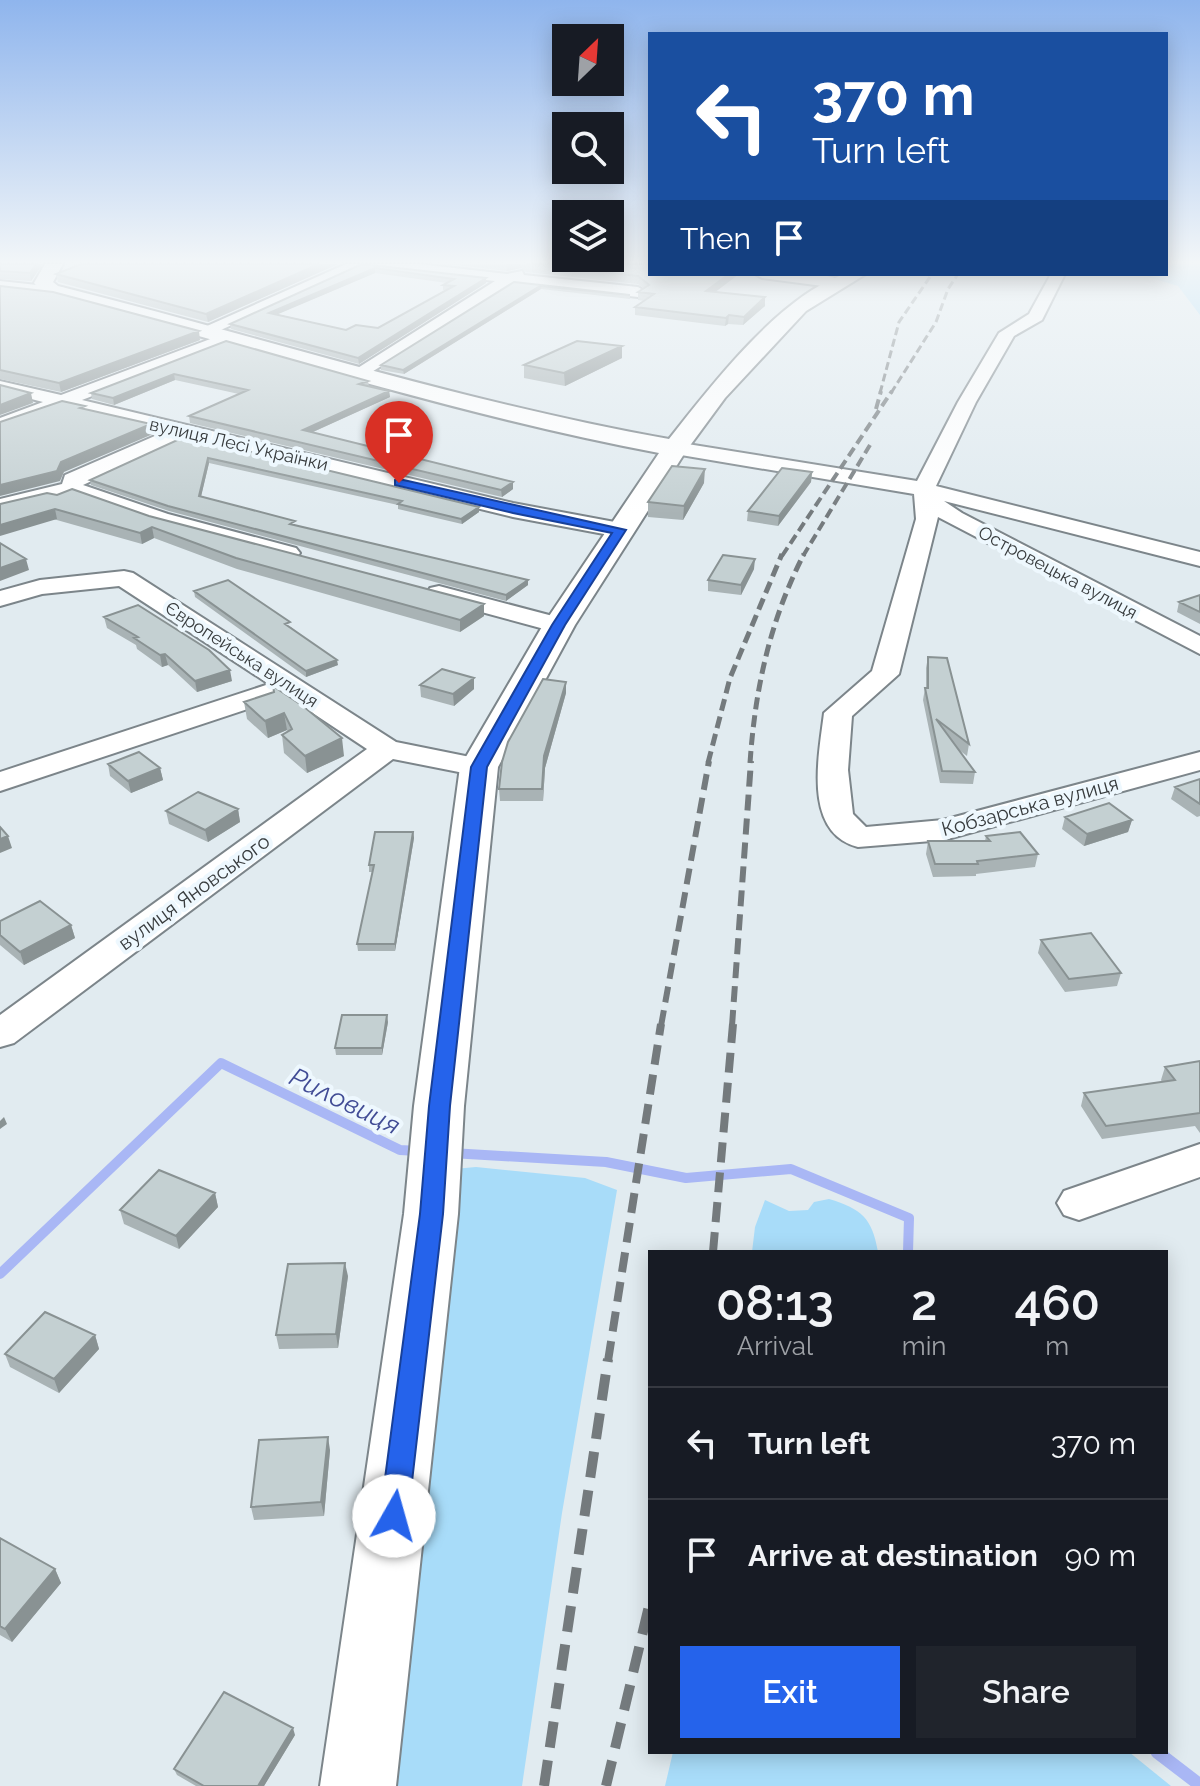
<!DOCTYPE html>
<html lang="en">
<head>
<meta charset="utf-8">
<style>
  body { margin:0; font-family:Raleway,sans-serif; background:#20242c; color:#f1f3f6; height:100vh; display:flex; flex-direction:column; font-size:30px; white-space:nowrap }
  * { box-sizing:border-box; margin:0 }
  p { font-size:26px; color:#9ea1a6 }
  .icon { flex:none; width:44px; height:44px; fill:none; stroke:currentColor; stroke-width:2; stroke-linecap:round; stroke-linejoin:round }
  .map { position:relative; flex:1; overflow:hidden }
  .drawer { position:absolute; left:648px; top:1250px; width:520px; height:504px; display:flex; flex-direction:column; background:#171b24; border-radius:0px; box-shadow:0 4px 20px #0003 }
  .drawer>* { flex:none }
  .top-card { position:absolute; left:648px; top:32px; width:520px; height:244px; border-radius:0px; box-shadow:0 4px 20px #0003; background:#1a4fa0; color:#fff; overflow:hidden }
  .needle { width:52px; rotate:25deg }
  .controls { position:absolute; left:552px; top:24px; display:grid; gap:16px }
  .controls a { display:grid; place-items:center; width:72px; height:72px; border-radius:0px; background:#171b24; box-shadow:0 4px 20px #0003; font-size:40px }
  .pin { position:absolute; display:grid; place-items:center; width:68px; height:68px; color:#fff; margin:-82px -34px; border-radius:50% 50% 50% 0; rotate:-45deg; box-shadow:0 0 8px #0007 }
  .pin .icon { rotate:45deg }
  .me { position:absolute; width:88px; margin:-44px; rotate:7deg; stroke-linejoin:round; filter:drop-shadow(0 0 6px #0008) }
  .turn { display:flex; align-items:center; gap:28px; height:168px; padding:0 32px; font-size:36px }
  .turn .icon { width:104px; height:104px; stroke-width:2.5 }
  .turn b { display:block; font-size:56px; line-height:68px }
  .then { display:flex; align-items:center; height:76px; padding:0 32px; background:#0003; gap:16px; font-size:30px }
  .eta { display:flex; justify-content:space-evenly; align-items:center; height:136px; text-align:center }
  .eta b { font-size:48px; font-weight:600; line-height:56px }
  .action { display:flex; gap:16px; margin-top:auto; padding:16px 32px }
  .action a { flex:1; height:92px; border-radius:0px; background:#2563eb; color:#fff; font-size:32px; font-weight:600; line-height:92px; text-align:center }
  .action a+a { background:#20242c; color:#f1f3f6 }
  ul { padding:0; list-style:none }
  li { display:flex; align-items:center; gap:24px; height:112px; padding:0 32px; border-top:2px solid #363941 }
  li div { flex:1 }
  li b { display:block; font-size:30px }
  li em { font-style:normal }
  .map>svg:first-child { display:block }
</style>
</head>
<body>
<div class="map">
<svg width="1200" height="1786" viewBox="0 0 1200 1786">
  <rect width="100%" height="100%" fill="#e1ebf0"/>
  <path fill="#a8dcf9" d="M1166 264H1200V315L1178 286 1138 274H1166Z
    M476 1167 585 1178 617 1190 562 1513 522 1786H357L432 1171Z
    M829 1199C862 1209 872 1218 878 1252H752L755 1227 765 1200 789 1211 808 1210 814 1202Z
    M673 1752H1129L1171 1786H665Z"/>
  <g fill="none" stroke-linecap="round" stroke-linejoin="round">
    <path stroke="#a9b7f5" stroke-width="10" d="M451 1153 606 1162 686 1178 791 1169 909 1218 908 1252
      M0 1274 221 1063 400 1150 418 1151"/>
    <path stroke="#a9b7f5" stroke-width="13" d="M1157 1752 1200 1785"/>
    <g stroke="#7c858a" stroke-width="4">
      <path id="minor" d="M346 264H366L212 334 206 335 198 330Z
        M368 264H419L507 274 522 271 524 275 638 287 646 292 638 297 513 283 359 380 353 379 350 375 353 371 495 281 375 268Z
        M755 274C777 274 829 270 846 283L838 288 762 278Z
        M1051 274H1065L1042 320 1014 336 976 402 936 486 1200 552V566L944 501 962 513 1200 636V654L938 517 899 674 852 716 848 770 853 814 866 827 943 820 1200 752V770L944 840 858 847C802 833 819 755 824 713L872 671 916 519 914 494 675 454 665 448 675 442 917 481 958 402 999 333 1029 314Z
        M0 281 65 288 73 293 65 298 0 291Z
        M229 332 237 337 235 341 82 400 513 503 620 523 628 525 631 530 628 535 620 537 513 517 186 437 83 485 168 514 296 548 300 553 296 558 288 560 152 524 74 496 58 503 50 500 0 513V499L62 484 65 475 164 432 64 407 0 431V418L43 402 0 391V381L61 395Z
        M124 571 133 573 396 742 490 761 494 767 490 773 479 776 393 759 14 1043 0 1047V1015L367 749 287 696 0 791V772L269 684 119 586 42 594 0 606V591L40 580Z
        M439 586 568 620 572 625 568 630 559 633 430 598 427 593 430 588Z
        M1200 1144V1177L1079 1220 1064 1215 1057 1203 1064 1191Z"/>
    </g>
    <g stroke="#7c858a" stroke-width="4">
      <path id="tertiary" d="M45 264H63L53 282 58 286C262 337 462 402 669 439 710 387 778 298 842 275 849 273 859 274 866 274L806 311 725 398 686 451 575 625 498 767 464 1106 458 1214 396 1786H320L404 1214 414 1106 460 767 543 625 659 453C451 414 250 347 44 294L34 283Z"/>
    </g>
    <use href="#minor" fill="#fff" fill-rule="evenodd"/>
    <use href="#tertiary" fill="#fff" fill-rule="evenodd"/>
    <path stroke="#747a7d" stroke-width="3" stroke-dasharray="8 4" stroke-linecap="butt" d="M880 393 899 322 932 274
      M891 393 936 322 948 289 958 274"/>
    <path stroke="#747a7d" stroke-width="4" stroke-dasharray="10 5" stroke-linecap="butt" d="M876 409 881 391
      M782 556 892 391
      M803 556 870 445"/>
    <path stroke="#747a7d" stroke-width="5" stroke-dasharray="12 6" stroke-linecap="butt" d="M708 763 730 678 782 554
      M750 763C755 689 770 620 804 554"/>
    <path stroke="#747a7d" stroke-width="6" stroke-dasharray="16 8" stroke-linecap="butt" d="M661 1026 709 761
      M732 1026 751 761"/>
    <path stroke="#747a7d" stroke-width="8" stroke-dasharray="20 10" stroke-linecap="butt" d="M713 1252 733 1024
      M608 1361 661 1024"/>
    <path stroke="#747a7d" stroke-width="10" stroke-dasharray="26 13" stroke-linecap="butt" d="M544 1786 608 1359
      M606 1786 650 1602"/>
  </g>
  <path fill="#a9b3b5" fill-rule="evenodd" d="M0 264H43L31 281 0 279Z
    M338 264 208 322 58 282 56 274Z
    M448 264H650V274H739L715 292 765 297V306L743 325 728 324 725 326 635 315V307L644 301 638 300V292L643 288 638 284 526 272 521 268 507 271Z
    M374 266 486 278V283L359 364 231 329 230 324ZM375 273 447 283 443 285V290H446L378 328 346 330 277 314Z
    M514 282 630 295V299L541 289 404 374 381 370V365Z
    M0 286 200 340 61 392 0 379Z
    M226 341 368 381 369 387 389 391 390 397 313 432 513 489 502 497 190 423 189 416 239 394 175 380 114 405 92 399 91 393Z
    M622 346V358L565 386 524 378V365Z
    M186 436 479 507V512L462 524 398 509V505L209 463 201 496 295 525 528 580V585L506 601 169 511 91 485 90 480Z
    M812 472 811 482 778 526 747 521 748 511Z
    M704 483 683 520 648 517V502Z
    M0 504 149 516 484 616 460 632 237 569 154 538 142 544Z
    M754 569 741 595 708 591V580Z
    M194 591 291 627 338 665 306 677 195 597Z
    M1200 595V624L1177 612 1179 602Z
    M104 617 232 681 197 692 168 665 162 667 137 649 136 645 107 628Z
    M928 657 969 744 967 756 959 750 975 772 973 784 940 783 923 700 925 688H926V668Z
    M566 682V693L545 768 543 801H500L499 789Z
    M420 685 474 689 454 706 421 697Z
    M274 692 344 756 307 773 284 753 282 735 288 732 287 730 268 738 247 719 244 702Z
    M108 764 160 768 163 780 131 793 110 776Z
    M1200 779V816L1197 817 1171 799 1175 787Z
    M238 809 240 822 208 842 169 824 166 811Z
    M1065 817 1132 820 1128 832 1084 846 1062 829Z
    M413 832 414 838 395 951H358L357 944 373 872H369V865Z
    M986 836 1038 854 1035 867 976 874V876L933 877 926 854 928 841H985Z
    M0 921 71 925 75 938 24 965 0 945Z
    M1041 940 1121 973 1117 986 1065 992 1038 953Z
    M388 1022 382 1055H336L335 1048Z
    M1200 1061V1133L1195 1126 1102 1139 1081 1106 1084 1093 1162 1082 1161 1080 1165 1067Z
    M215 1193 218 1207 179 1249 124 1224 120 1210Z
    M348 1276 338 1348 279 1349 276 1335Z
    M95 1335 99 1349 59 1393 10 1367 5 1354Z
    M330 1450 324 1516 254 1520 251 1507Z
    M0 1538 55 1569 61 1583 12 1642 0 1635Z
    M295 1735 264 1786H196L177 1775 174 1769Z"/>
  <path fill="#899293" d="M36 264H43L31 281 30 273Z
    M319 264H338L208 322 206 314Z
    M507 264H521V268L507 271Z
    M375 268V273L269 318V313Z
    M729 274H739L706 299V291Z
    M486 278V283L359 364 358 358Z
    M540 286 541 289 404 374 403 370Z
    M765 297V306L743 325 744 317Z
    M729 315 728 324 725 326 726 318Z
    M199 331 200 340 61 392 59 383Z
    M622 346V358L565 386 564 373Z
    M174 374 175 380 114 405 113 398Z
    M389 391 390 397 304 436 303 430Z
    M31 393 33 403 0 415V405Z
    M151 424 153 434 64 472 60 481 0 496V485L61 462Z
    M208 458 209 463 200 501 199 496Z
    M705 469 704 483 683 520 684 506Z
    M812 472 811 482 778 526 779 516Z
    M513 482V489L502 497 501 490Z
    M479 507V512L462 524 461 519Z
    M55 509 57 519 0 536V525Z
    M152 527 154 538 142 544 140 533Z
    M26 559 29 570 0 581V568Z
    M755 559 754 569 741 595V585Z
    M528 580V585L506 601V595Z
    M484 604V616L460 632V620Z
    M165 654 168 665 162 667 160 655Z
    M337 660 338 665 306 677V671Z
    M230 670 232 681 197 692 195 681Z
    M474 678V689L454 706 453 694Z
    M566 682V693L545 768 543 801 544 756Z
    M284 713 287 730 268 738 265 721Z
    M342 738 344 756 307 773 305 756Z
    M160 768 163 780 131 793 128 781Z
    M238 809 240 822 208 842 205 830Z
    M1132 820 1128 832 1084 846 1087 834Z
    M413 832 414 838 395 951V944Z
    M8 836 12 848 0 853V839Z
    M71 925 75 938 24 965 20 952Z
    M387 1015 388 1022 382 1055V1048Z
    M4 1117 7 1124 0 1129V1121Z
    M215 1193 218 1207 179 1249 176 1236Z
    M345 1263 348 1276 338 1348 336 1334Z
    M95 1335 99 1349 59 1393 54 1379Z
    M328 1437 330 1450 324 1516 321 1502Z
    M55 1569 61 1583 12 1642 5 1629Z
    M293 1728 295 1735 264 1786H258Z"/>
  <path fill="#c4d0d2" stroke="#899293" stroke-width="2" fill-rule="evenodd" d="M0 264H36L30 273 0 271Z
    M81 264H319L206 314 56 274Z
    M362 264 486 278 358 358 230 324ZM375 268 454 279 443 285 454 286 378 328 356 325 346 330 269 313Z
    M526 264H650V274H729L706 291 765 297 744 317 729 315 726 318 635 307 654 294 638 292 649 285 638 276Z
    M514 282 630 295 540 286 403 370 381 365Z
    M0 286 53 292 199 331 59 383 0 370Z
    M226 341 368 381 359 384 389 391 303 430 513 482 501 490 189 416 248 390 174 374 113 398 91 393Z
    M577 341 622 346 564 373 524 365Z
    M0 385 31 393 0 405Z
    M62 401 85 406 80 408 151 424 61 462 57 471 0 485V422Z
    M186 436 479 507 461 519 398 504 402 501 208 458 199 496 295 521 290 524 528 580 506 595 168 506 90 480Z
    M672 466 705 469 684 506 648 502Z
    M782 468 812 472 779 516 748 511Z
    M72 489 149 516 484 604 460 620 236 558 152 527 140 533 55 509 0 525V504L47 493 57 495Z
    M0 543 26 559 0 568Z
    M723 555 755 559 741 585 708 580Z
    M228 580 290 622 285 624 337 660 306 671 194 591Z
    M1200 595V612L1179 602Z
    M138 605 209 650 230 670 195 681 165 654 160 655 134 638 138 637 104 617Z
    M928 657 947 658 969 744 936 719 975 772 942 771 925 688H928Z
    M442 669 474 678 453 694 420 685Z
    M543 679 566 682 544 756 542 789H499L502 762 508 742Z
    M273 686 303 706 342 738 305 756 282 735 292 729 284 713 265 721 244 702 274 692Z
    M139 752 160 768 128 781 108 764Z
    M1200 779V804L1175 787Z
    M198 792 238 809 205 830 166 811Z
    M1109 803 1132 820 1087 834 1065 817Z
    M0 827 8 836 0 839Z
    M375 832H413L395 944H357L374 865H369Z
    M1020 832 1038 854 977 861 978 864H935L928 841H990L986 836Z
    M40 901 71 925 20 952 0 935V921Z
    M1091 933 1121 973 1069 979 1041 940Z
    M342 1015H387L382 1048H335Z
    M1200 1061V1113L1106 1126 1084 1093 1175 1080 1165 1067Z
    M159 1170 215 1193 176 1236 120 1210Z
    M345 1263 336 1334 276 1335 288 1264Z
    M45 1312 95 1335 54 1379 5 1354Z
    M328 1437 321 1502 251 1507 259 1440Z
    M0 1538 55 1569 5 1629 0 1626Z
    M224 1692 293 1728 258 1786H204L174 1769Z"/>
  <linearGradient id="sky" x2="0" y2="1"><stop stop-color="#8fb5ed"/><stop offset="0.51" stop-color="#f2f6f8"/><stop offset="1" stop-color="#f2f6f8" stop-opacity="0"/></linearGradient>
  <rect width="1200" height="514" fill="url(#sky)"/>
  <path fill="#2563eb" stroke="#184099" stroke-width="2" d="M399 479 626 530 565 625 487 767 450 1106 443 1214 408 1516 404 1526 394 1530 384 1526 380 1516 420 1214 429 1106 471 767 552 625 612 533 513 513 395 485V480Z"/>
  <g text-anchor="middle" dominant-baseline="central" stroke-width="8" stroke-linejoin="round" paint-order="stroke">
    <g font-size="18" fill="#383c3e" stroke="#eef8fe">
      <text transform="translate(239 444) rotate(13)">вулиця Лесі Українки</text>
      <text transform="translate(1058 572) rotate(28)">Островецька вулиця</text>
      <text transform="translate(242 654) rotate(33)">Європейська вулиця</text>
    </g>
    <g font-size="20" fill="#383c3e" stroke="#eef8fe">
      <text transform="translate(1030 806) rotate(-15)">Кобзарська вулиця</text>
      <text transform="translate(194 892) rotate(-36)">вулиця Яновського</text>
    </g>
    <g font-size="26" font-style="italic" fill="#414c95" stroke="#eef8fe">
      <text transform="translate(345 1101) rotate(26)">Риловиця</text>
    </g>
  </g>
</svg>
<div class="controls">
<a><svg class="needle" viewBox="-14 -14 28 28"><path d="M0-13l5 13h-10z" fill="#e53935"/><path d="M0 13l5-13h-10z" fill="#9ea1a6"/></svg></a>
<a><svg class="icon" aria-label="search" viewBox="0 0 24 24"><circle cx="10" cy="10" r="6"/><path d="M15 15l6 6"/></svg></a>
<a><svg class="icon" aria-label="layers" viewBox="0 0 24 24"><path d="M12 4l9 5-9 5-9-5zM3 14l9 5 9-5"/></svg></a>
</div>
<div class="pin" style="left:399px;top:483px;background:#d93025"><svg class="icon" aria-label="arrive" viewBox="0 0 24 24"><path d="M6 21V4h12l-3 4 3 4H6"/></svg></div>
<svg class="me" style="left:394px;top:1516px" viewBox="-20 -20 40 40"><circle r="19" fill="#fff"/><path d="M0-13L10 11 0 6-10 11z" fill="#2563eb"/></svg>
<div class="top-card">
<div class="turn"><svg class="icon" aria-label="left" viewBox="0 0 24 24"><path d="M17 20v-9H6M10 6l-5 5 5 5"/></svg><div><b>370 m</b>Turn left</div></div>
<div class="then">Then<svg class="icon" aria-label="arrive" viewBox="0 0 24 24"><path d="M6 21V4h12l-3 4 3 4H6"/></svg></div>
</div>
<section class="drawer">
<div class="eta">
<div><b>08:13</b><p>Arrival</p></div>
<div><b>2</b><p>min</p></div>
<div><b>460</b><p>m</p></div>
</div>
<ul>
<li><svg class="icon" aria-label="left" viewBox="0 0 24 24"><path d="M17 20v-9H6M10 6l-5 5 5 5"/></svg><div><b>Turn left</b></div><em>370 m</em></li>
<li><svg class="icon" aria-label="arrive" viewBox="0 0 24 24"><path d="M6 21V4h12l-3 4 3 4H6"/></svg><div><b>Arrive at destination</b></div><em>90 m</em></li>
</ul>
<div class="action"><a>Exit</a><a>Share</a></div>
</section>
</div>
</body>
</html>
